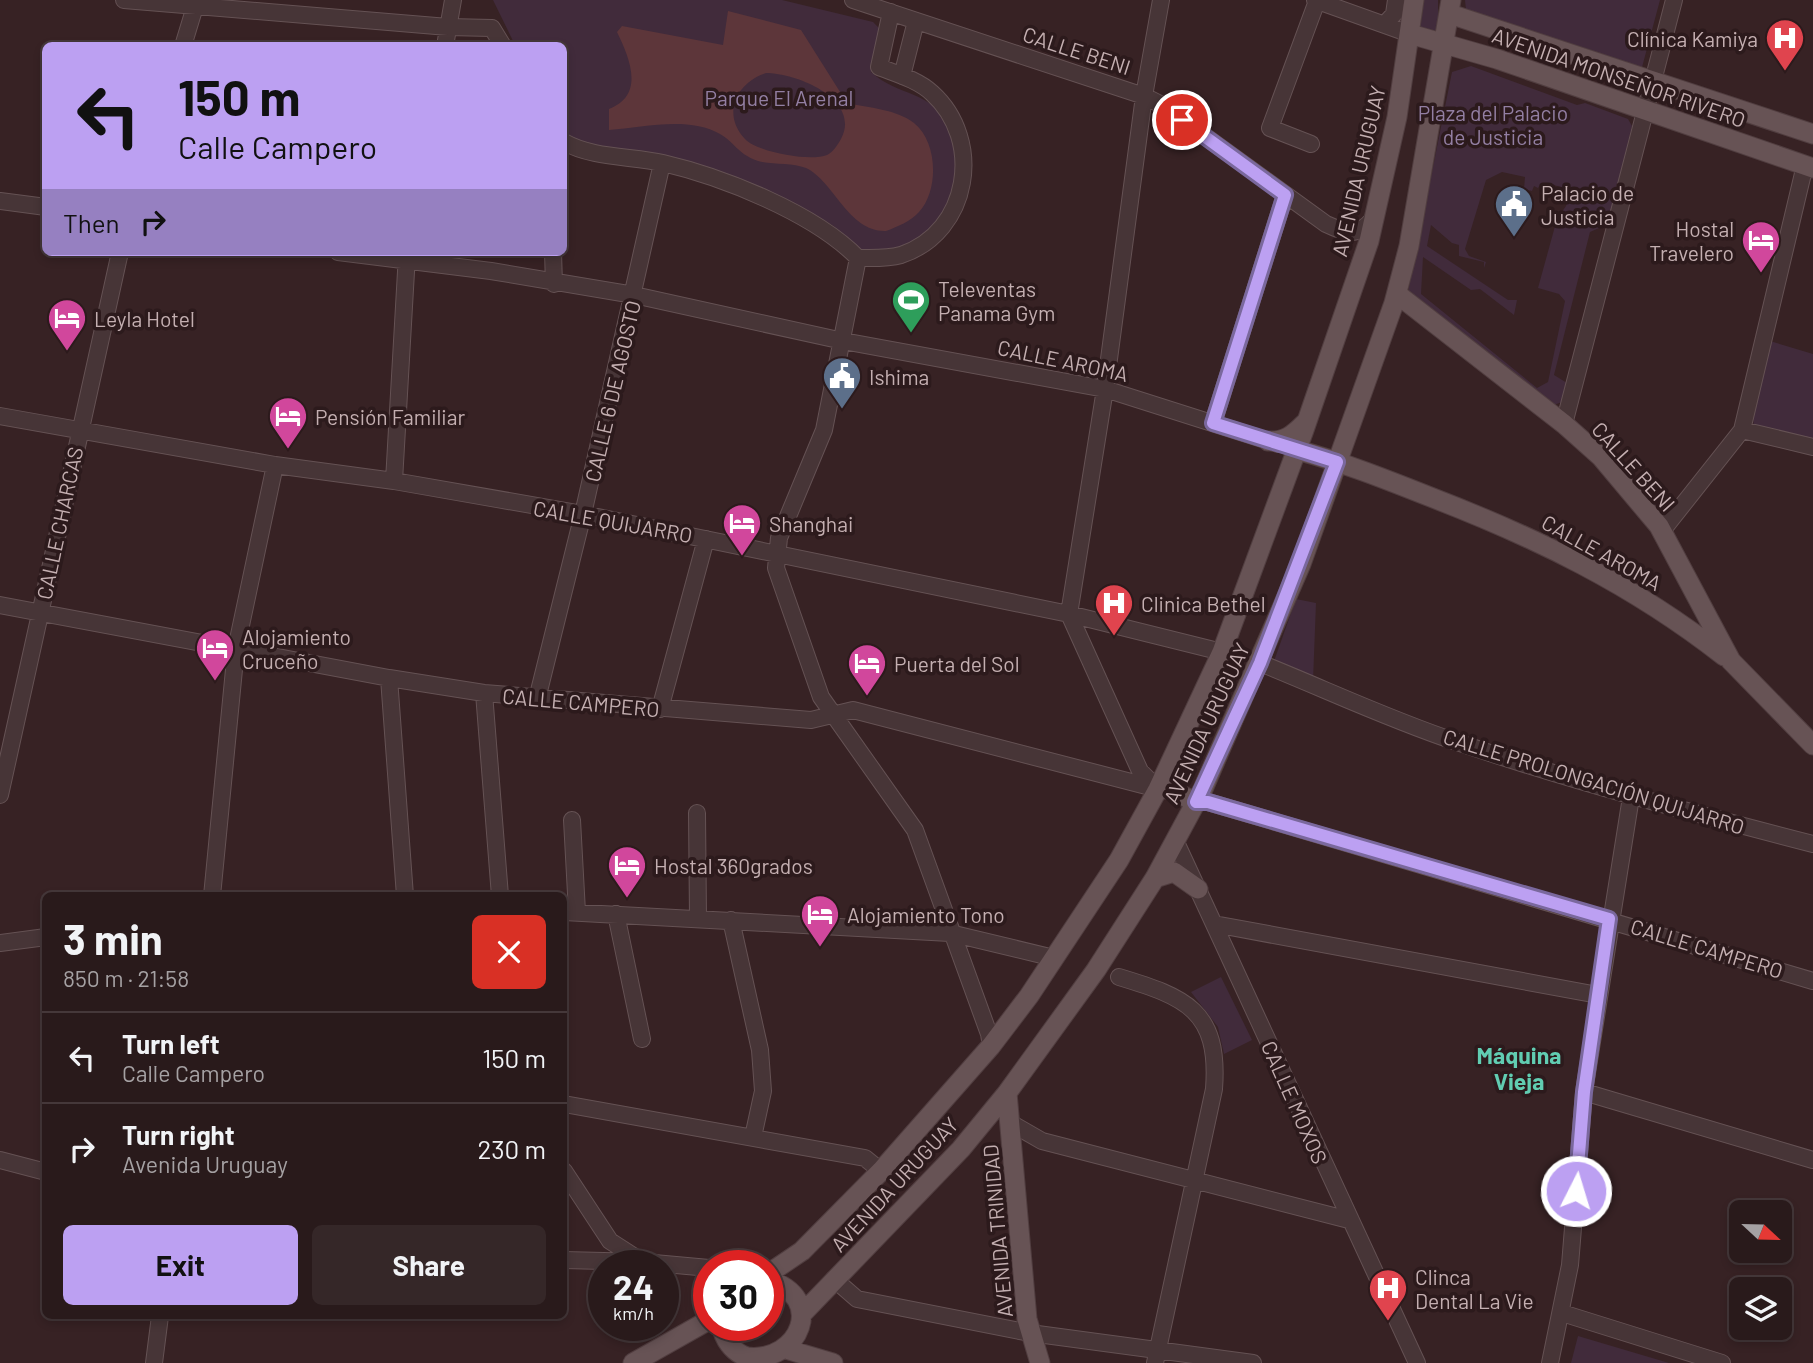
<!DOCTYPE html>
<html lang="en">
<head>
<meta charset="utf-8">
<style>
  body { margin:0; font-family:Barlow,sans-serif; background:#352728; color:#f1f3f6; height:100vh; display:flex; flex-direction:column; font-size:26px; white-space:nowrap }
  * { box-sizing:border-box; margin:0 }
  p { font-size:23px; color:#a5a1a3 }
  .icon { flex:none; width:38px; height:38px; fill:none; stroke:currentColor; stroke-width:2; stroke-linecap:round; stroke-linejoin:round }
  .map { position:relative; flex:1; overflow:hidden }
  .details { position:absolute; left:42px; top:892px; width:525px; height:427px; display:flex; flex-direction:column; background:#291a1b; border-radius:10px; box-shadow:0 4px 10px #0003,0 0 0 2px #45383a }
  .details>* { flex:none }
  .hud { position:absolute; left:42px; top:42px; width:525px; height:214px; border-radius:10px; box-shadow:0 4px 10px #0003,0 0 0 2px #45383a; background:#bca0f2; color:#111; overflow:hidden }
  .needle { width:46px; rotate:112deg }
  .tools { position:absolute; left:1729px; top:1200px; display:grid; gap:14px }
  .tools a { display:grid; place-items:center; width:63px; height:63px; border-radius:10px; background:#291a1b; box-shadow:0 4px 10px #0003,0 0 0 2px #45383a; font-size:35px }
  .speed { position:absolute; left:588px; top:1250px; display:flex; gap:14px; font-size:35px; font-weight:700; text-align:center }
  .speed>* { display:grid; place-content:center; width:91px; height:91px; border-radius:50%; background:#291a1b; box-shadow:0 4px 10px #0003,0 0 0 2px #45383a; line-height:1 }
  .speed small { font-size:18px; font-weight:400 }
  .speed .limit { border:10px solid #d22; background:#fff; color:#111 }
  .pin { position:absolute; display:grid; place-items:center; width:60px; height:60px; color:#fff; margin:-30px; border:4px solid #fff; border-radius:50%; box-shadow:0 2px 7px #0007 }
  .me { position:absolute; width:77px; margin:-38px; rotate:5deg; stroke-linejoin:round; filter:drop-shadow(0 0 5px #0008) }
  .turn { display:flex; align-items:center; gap:24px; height:147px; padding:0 21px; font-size:32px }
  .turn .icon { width:91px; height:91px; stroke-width:2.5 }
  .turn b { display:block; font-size:49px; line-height:60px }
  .then { display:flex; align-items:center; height:66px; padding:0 21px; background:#0003; gap:14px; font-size:26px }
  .round { display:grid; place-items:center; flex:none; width:74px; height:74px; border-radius:10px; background:#352728 }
  .summary { display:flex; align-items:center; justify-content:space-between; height:119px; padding:0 21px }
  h1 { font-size:42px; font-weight:700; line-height:52px }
  .cta { display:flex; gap:14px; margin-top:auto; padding:14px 21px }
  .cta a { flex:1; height:80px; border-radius:10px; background:#bca0f2; color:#111; font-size:28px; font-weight:700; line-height:80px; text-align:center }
  .cta a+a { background:#352728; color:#f1f3f6 }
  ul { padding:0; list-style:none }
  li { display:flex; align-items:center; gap:21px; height:91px; padding:0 21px; border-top:2px solid #45383a }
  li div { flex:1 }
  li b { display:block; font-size:26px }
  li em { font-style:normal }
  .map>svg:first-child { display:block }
</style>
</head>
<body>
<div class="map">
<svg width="1813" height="1363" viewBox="0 0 1813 1363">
  <rect width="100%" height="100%" fill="#372224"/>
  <path fill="#412b3b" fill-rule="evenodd" d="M493 0H782L873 22 880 29 871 72C898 97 930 89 952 128 962 145 956 190 949 207 940 230 895 259 870 253 853 250 845 234 832 225 824 220 816 217 808 212L572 138 564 131V46L515 45Z
    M1424 0H1438V39L1420 31Z
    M1465 0H1660L1641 71 1466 10Z
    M1471 66 1577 105 1585 103 1628 119 1632 126 1608 224 1590 232 1554 375 1567 383 1562 402 1554 405 1408 292 1452 72ZM1502 172 1525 177 1524 189 1532 191 1534 186 1538 188 1540 185 1552 189 1554 185 1570 190 1566 206 1557 219 1538 288 1559 294 1565 301 1548 382 1537 388 1421 294 1423 257 1471 290 1480 289 1514 315 1517 300H1508L1427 246 1431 225 1452 243 1459 245V256L1484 262V268L1486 262 1469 256 1465 249 1486 180Z
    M1770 341 1813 354V444L1754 428 1753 416Z
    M1296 599 1316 603 1313 681 1273 664Z
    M1221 977 1252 1040 1224 1054 1218 1027 1191 992Z
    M1578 1336 1669 1363H1571Z"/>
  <path fill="#5d363a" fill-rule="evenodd" d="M728 11 801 30 847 103C869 108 896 109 914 123 938 142 939 190 919 212 911 221 897 227 886 231 848 232 834 181 806 168 792 162 773 165 758 161 736 153 736 143 720 134 690 116 643 127 609 130V109C646 95 629 57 617 32L622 26 723 45ZM766 73C796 73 862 99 841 139 837 146 833 152 827 155 810 162 757 152 745 139 721 114 737 82 766 73Z"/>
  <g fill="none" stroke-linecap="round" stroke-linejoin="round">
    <g stroke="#655254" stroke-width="18">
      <path id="minor" d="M124 0 448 27 492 28 503 46
        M853 0 1144 96 1162 105 1326 224C1346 233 1357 238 1373 219
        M1315 0 1410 34
        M1385 24 1394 14 1396 0
        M183 46 197 0
        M445 46 453 0
        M902 76 916 21
        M564 142C592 158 631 156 663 163 723 177 814 213 858 258
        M1311 144 1270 128 1317 1
        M0 201 46 207
        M338 252 491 271 634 295 843 341 1105 389 1278 444
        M553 252 554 284
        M858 258 824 430 779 538 776 568 821 697 915 830 989 1034 991 1046
        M858 258C872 258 887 259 901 255 970 232 984 140 932 93 918 80 897 74 879 67L891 12
        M0 416 275 465 394 481 583 514 1069 614 1222 652
        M1213 423 1285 195
        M1564 424 1674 0
        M1742 430 1813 447
        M394 481 407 254
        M1662 531 1742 430 1805 165
        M0 605 389 678 484 693 811 720 853 710 1158 789
        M1260 663C1325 689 1390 720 1457 742 1574 782 1693 813 1813 844
        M389 678 405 896
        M484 693 500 896
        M537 699 583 514 662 163
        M660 709 706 539
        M1157 788 1140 771 1069 614 1105 389 1144 96 1161 0
        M0 795 120 252
        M1196 802H1208L1813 981
        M697 813 698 918
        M572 820 577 912
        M1175 840 1417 1363
        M212 896 236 649 275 465
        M564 912 950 933 1054 958
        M616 914 642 1039
        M731 920 760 1050 763 1091 753 1137
        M1214 924 1598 995
        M0 943 46 937
        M1119 977C1185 997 1220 1010 1214 1089L1155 1363
        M1584 1092 1813 1160
        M564 1104 865 1158 881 1171
        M1009 1122 1042 1141 1349 1220
        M0 1160 46 1172
        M564 1171 610 1241 638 1259
        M564 1260 643 1262 709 1268
        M834 1279 857 1299 1030 1333 1253 1363
        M1562 1313 1722 1363
        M154 1363 160 1316
        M1550 1363 1570 1265 1584 1092 1631 797"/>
    </g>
    <g stroke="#513e40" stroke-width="21">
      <path id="major" d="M1450 14 1813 134
        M1410 34 1497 59 1813 168
        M1397 294 1564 424 1601 457 1659 526 1731 661 1813 745
        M1268 441C1285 442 1293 435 1305 423
        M1297 450C1342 462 1385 479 1428 496 1537 538 1632 584 1724 656
        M1158 789H1168L1196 802
        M1155 878 1174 872 1198 889
        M1007 1093 1027 1319 1040 1363
        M768 1274 802 1251 881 1171 991 1046 1029 996 1119 860 1158 789 1222 652 1304 430 1369 241 1397 117 1414 0
        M802 1314 961 1149 1007 1093 1096 970 1155 878 1203 789 1301 564 1394 303 1409 246 1451 0
        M721 1325C724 1339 732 1352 747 1357 800 1363 827 1297 768 1280
        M789 1350 833 1363
        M633 1363 709 1320"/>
    </g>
    <use href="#minor" stroke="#473537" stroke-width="16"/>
    <use href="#major" stroke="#675355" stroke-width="19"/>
  </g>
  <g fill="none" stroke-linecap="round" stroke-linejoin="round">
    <g stroke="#7a689d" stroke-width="18">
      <path id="route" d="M1182 120 1285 195 1213 423 1337 462 1260 663 1196 802H1208L1609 919 1584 1092 1576 1191"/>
    </g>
    <use href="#route" stroke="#bca0f2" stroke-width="12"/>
  </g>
  <defs>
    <g id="hospital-pin" transform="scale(2.0125)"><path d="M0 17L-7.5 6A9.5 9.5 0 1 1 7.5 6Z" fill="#e0444e" stroke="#2c1a1c"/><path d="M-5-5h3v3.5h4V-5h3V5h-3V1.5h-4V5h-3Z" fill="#fff"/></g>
    <g id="civic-pin" transform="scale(2.0125)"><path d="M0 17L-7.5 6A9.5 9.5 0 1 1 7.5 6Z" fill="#5c6f8a" stroke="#2c1a1c"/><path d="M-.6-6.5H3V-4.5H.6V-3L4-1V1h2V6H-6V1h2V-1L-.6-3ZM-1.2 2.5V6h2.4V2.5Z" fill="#fff"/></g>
    <g id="hotel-pin" transform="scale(2.0125)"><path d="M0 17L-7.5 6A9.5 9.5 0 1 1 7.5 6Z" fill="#d1479c" stroke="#2c1a1c"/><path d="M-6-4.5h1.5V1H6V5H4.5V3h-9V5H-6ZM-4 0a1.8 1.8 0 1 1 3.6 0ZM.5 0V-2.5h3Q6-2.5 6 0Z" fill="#fff"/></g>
    <g id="stadium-pin" transform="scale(2.0125)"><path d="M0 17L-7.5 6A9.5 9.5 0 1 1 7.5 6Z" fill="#2e9e5b" stroke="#2c1a1c"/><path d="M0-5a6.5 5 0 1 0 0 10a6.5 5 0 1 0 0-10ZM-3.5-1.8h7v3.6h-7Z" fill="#fff"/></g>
  </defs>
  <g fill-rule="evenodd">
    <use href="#hospital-pin" x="1785" y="38"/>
    <use href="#civic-pin" x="1514" y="204"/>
    <use href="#hotel-pin" x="1761" y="240"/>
    <use href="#stadium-pin" x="911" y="300"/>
    <use href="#hotel-pin" x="67" y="318"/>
    <use href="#civic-pin" x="842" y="376"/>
    <use href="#hotel-pin" x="288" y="416"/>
    <use href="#hotel-pin" x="742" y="523"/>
    <use href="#hospital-pin" x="1114" y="603"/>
    <use href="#hotel-pin" x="215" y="648"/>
    <use href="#hotel-pin" x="867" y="663"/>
    <use href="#hotel-pin" x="627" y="865"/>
    <use href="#hotel-pin" x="820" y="914"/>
    <use href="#hospital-pin" x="1388" y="1288"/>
  </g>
  <g text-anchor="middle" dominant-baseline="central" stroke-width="7" stroke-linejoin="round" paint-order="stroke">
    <g font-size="21" fill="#c4afb1" stroke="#2c1a1c" text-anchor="start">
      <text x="1758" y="38" text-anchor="end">Clínica Kamiya</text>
      <text x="1541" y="192">Palacio de<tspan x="1541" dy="24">Justicia</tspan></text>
      <text x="1734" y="228" text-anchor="end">Hostal<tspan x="1734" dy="24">Travelero</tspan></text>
      <text x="938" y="288">Televentas<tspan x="938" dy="24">Panama Gym</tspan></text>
      <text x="94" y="318">Leyla Hotel</text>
      <text x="869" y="376">Ishima</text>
      <text x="315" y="416">Pensión Familiar</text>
      <text x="769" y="523">Shanghai</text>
      <text x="1141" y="603">Clinica Bethel</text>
      <text x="242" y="636">Alojamiento<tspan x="242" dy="24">Cruceño</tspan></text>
      <text x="894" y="663">Puerta del Sol</text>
      <text x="654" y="865">Hostal 360grados</text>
      <text x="847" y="914">Alojamiento Tono</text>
      <text x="1415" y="1276">Clinca<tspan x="1415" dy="24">Dental La Vie</tspan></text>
    </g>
    <g font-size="21" fill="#c4afb1" stroke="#2c1a1c">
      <text transform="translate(1077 50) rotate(18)">CALLE BENI</text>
      <text transform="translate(1619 77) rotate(19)">AVENIDA MONSEÑOR RIVERO</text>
      <text transform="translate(1358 171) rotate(-77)">AVENIDA URUGUAY</text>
      <text transform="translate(1063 360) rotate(12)">CALLE AROMA</text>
      <text transform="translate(612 391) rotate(-77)">CALLE 6 DE AGOSTO</text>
      <text transform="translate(1634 466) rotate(48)">CALLE BENI</text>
      <text transform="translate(613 521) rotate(10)">CALLE QUIJARRO</text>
      <text transform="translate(59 523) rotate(-78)">CALLE CHARCAS</text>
      <text transform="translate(1602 552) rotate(29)">CALLE AROMA</text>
      <text transform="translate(581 702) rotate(5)">CALLE CAMPERO</text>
      <text transform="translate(1206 723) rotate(-65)">AVENIDA URUGUAY</text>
      <text transform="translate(1594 781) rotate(17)">CALLE PROLONGACIÓN QUIJARRO</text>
      <text transform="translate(1707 948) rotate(17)">CALLE CAMPERO</text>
      <text transform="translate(1295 1102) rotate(66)">CALLE MOXOS</text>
      <text transform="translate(894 1184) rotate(-47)">AVENIDA URUGUAY</text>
      <text transform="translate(997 1231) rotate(-95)">AVENIDA TRINIDAD</text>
    </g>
    <g font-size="21" fill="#937fa3" stroke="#2c1a1c">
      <text x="779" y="97">Parque El Arenal</text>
      <text x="1493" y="112">Plaza del Palacio<tspan x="1493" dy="24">de Justicia</tspan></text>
    </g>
    <g font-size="23" font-weight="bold" fill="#61cdb2" stroke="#2c1a1c">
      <text x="1519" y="1055">Máquina<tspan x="1519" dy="26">Vieja</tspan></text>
    </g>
  </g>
</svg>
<div class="tools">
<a><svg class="needle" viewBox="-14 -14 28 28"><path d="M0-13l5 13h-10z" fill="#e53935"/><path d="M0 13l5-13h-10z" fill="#a5a1a3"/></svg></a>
<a><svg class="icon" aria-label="layers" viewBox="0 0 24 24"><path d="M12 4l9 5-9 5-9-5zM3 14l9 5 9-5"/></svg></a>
</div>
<div class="speed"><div>24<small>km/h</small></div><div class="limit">30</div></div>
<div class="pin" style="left:1182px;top:120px;background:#d93025"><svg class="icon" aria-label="arrive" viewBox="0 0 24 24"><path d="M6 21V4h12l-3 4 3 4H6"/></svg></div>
<svg class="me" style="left:1576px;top:1191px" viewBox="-20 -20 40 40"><circle r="17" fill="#bca0f2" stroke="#fff" stroke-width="3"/><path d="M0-11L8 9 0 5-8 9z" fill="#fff"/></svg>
<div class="hud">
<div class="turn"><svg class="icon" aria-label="left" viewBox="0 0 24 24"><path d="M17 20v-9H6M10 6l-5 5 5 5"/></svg><div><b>150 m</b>Calle Campero</div></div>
<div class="then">Then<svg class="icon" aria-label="right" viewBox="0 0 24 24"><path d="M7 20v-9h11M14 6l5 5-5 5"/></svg></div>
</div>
<section class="details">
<div class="summary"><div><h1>3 min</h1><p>850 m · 21:58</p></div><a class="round" style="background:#d93025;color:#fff"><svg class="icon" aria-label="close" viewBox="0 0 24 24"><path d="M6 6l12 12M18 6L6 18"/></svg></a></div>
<ul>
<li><svg class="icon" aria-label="left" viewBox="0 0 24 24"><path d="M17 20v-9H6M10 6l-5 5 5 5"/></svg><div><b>Turn left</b><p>Calle Campero</p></div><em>150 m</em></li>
<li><svg class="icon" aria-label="right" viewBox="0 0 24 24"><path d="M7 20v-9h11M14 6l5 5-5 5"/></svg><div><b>Turn right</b><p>Avenida Uruguay</p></div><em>230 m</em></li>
</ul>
<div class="cta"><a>Exit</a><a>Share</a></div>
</section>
</div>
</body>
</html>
